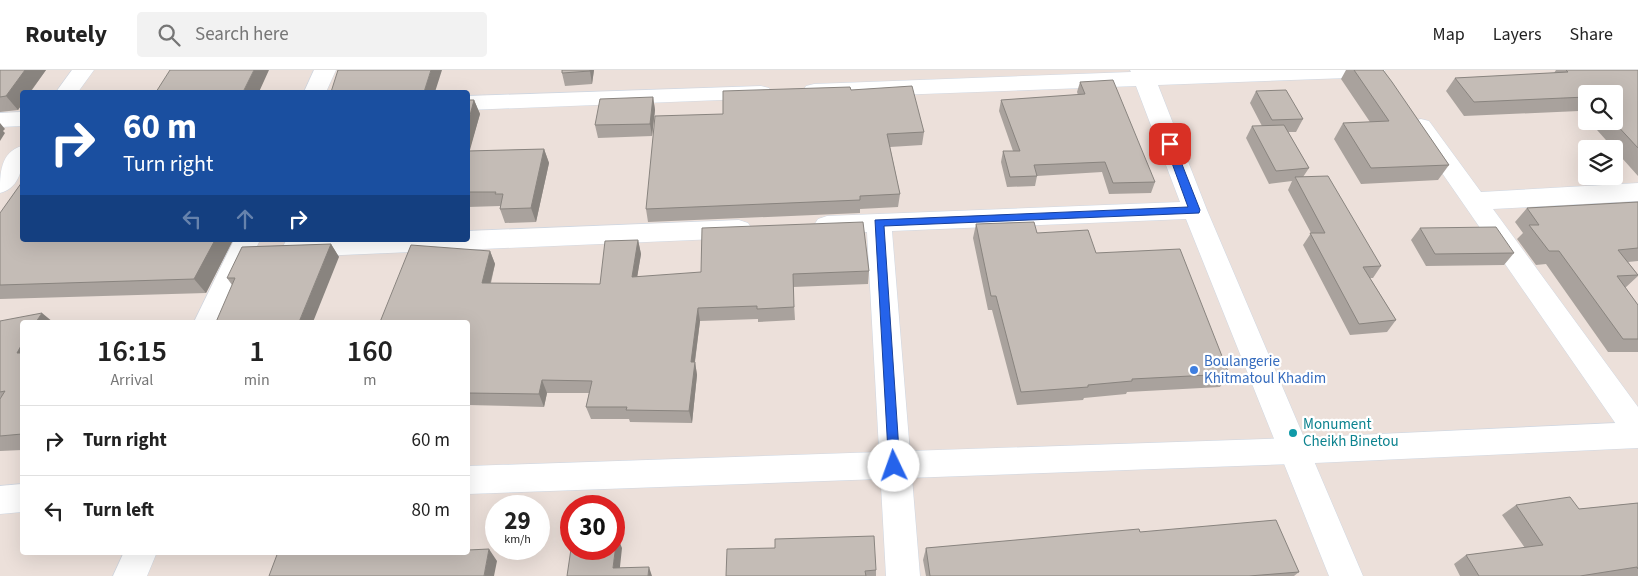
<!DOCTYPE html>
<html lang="en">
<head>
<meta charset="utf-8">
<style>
  body { margin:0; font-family:"Source Sans 3",sans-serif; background:#f2f2f2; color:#222; height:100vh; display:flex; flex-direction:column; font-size:19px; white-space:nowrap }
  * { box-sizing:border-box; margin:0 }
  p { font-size:16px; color:#767676 }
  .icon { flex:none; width:28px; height:28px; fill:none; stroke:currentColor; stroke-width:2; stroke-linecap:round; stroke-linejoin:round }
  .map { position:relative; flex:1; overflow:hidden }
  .panel { position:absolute; left:20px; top:250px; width:450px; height:235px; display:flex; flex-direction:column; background:#fff; border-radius:5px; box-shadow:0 5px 20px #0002 }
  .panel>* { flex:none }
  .top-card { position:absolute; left:20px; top:20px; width:450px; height:152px; border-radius:5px; box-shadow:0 5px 20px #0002; background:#1a4fa0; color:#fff; overflow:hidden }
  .tools { position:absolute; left:1578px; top:15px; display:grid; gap:10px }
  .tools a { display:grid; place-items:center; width:45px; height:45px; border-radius:5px; background:#fff; box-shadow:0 5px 20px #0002; font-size:25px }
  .speed { position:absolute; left:485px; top:425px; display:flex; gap:10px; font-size:25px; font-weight:700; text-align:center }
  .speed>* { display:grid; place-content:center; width:65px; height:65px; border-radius:50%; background:#fff; box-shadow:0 5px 20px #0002; line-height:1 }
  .speed small { font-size:12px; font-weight:400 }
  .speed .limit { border:8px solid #d22; background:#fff; color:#111 }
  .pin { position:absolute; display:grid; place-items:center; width:42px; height:42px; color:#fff; margin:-21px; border-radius:10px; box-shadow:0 2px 8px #0006 }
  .me { position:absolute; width:55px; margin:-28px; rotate:357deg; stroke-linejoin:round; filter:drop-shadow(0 0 4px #0008) }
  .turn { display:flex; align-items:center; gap:18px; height:105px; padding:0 20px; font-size:22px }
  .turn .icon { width:65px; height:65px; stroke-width:2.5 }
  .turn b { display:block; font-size:35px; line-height:42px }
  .lanes { display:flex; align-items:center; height:48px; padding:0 20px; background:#0003; justify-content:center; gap:25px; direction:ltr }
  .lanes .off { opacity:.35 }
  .eta { display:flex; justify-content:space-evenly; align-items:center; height:85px; text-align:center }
  .eta b { font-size:30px; font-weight:600; line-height:35px }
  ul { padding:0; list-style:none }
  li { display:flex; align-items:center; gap:15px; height:70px; padding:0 20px; border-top:1px solid #e0e0e0 }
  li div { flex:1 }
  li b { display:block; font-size:19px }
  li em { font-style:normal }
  header { display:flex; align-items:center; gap:30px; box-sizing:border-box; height:70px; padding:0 25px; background:#fff; border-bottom:1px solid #e0e0e0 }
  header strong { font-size:24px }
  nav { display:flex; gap:28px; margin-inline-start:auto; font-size:18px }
  .search { width:350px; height:45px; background:#f2f2f2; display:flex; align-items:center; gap:12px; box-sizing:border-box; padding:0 18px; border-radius:5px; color:#767676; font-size:19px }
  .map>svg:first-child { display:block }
</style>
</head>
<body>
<header>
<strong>Routely</strong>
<div class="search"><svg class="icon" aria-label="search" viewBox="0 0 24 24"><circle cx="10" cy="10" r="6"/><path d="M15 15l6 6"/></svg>Search here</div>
<nav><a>Map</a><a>Layers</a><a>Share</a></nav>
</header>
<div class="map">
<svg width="1638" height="506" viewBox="0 0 1638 506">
  <rect width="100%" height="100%" fill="#ece0da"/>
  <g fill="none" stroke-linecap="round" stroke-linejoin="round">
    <g stroke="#cfd7e2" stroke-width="1">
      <path id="minor" d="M72 0H94L78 22H56Z
        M314 0H336L326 22H304Z
        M1130 0H1385L1382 5 1374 7 1158 15 1207 140 1363 506H1329L1186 149 892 161 920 506H886L867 162 827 164 818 161 814 155 818 149 827 146 1180 132 1136 16 814 28 806 26 803 21 806 16 814 14 1131 2Z
        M761 16 769 18 772 23 769 28 468 40V26Z
        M22 42V56L0 57V43Z
        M1421 49 1429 51 1481 122 1638 113V131L1493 139 1638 337V374L1627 370 1413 61 1410 56 1413 51Z
        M22 76C24 94 21 118 0 123 0 104 0 82 22 76Z
        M739 150 748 153 752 159 748 165 739 168 295 187 286 185 282 178 286 171 290 170H468V161Z
        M234 170H260L220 252H194Z
        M124 482H157L147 506H113Z"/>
    </g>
    <g stroke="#cfd7e2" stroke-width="1">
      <path id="tertiary" d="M1638 352V378L1293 394 468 424V396L1293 368Z
        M22 414V442L0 444V416Z"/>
    </g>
    <use href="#minor" fill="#fff" fill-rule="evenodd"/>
    <use href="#tertiary" fill="#fff" fill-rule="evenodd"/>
  </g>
  <path fill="#a9a29d" d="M0 0H46L18 40 0 42Z
    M594 0 592 14 565 16 562 3Z
    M1346 0H1383L1449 95 1438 110 1361 114 1334 69 1343 53 1370 52 1341 9Z
    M1556 0H1638V106L1589 51H1614V24H1586V49L1579 41 1464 46 1446 21 1455 8 1554 3Z
    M1080 12 1155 112 1151 123 1109 124 1102 102 1037 106 1035 116 1007 117 1001 92 1003 81H1013L999 41 1001 30 1078 25 1077 22Z
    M851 20 924 62 922 75 890 77 900 124 898 137 860 139V143L648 152 646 139 723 44Z
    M1256 21 1303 49 1296 62H1288L1309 98 1303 107 1381 196 1373 208H1370L1396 250 1387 262 1350 265 1303 175 1311 163 1288 120 1292 111 1269 114 1246 68 1252 56H1262L1250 33Z
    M653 27 655 40 652 66 598 68 595 55Z
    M468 30H474L480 44 469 81 544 79 549 93 536 152 505 153 500 139V136L468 137Z
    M1638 132V191L1628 192 1638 205V206L1625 218 1638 235V282H1608L1546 194 1536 195 1517 169 1523 163 1515 152 1527 138Z
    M0 143 22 170H233L206 223 0 229Z
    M976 154 1037 163 1096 183 1229 304 1220 317 1127 322 1126 324 1084 328 1083 330 1017 335 992 240H988L973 168Z
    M1420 158 1514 183 1504 195 1426 196 1411 170Z
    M638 170 641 184 637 207 869 201 868 214 793 217 795 250 758 252V249L700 251 695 292 697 305 692 353 630 352 629 349H591L586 337 589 323H547L544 337 468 335V252L490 181 495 194 491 213 600 214Z
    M331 174 339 187 232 215 227 208Z
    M0 251 22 252V380L0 381Z
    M1638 433V506H1460L1454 494 1466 485 1525 478 1502 445 1516 435 1579 439Z
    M1140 462 1299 502 1294 506H926L923 490 926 478Z
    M876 500V506H726Z"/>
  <path fill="#89847f" d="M25 0H46L30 22H22V34L18 40 6 26Z
    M254 0H269L259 22H243Z
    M431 0H442L435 22H424Z
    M590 0H594L592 14 590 1Z
    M653 27 655 40 652 66 650 54Z
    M474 30 480 44 468 87V53Z
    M0 53 5 59 3 61 5 63 0 71Z
    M544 79 549 93 536 152 531 138Z
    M215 170H233L206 223 194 209Z
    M638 170 641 184 635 220 632 207Z
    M331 174 339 187 313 252H299Z
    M490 181 495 194 487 226 482 213Z
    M698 238 700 251 693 305 691 292Z
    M42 243 53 252H36Z
    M22 274V288L17 283Z
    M695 292 697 305 692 353 689 341Z
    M542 310 547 323 544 337 539 324Z
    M617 466 622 478 619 506 613 498Z
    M489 479 497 491 494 506H484Z
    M649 497 652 506H648Z"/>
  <path fill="#c4bcb6" stroke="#89847f" d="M0 0H25L6 26 0 27Z
    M170 0H254L243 22H156Z
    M338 0H431L424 22H331Z
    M562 0H590V1L562 3Z
    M1354 0H1383L1392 12 1449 95 1371 98 1343 53 1389 51Z
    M1566 0H1638V78L1613 51H1614V24H1586V27L1474 32 1455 8 1568 2Z
    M1113 10 1155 112 1113 113 1105 92 1034 95 1037 106 1010 107 1003 81H1020L1001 30 1085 24 1080 12Z
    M912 16 924 62 887 64 900 124 860 126V130L646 139 655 46 723 44V21L850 17 851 20Z
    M1286 20 1303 49 1272 50 1256 21Z
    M653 27 650 54 595 55 600 29Z
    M468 30H474L468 53Z
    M1284 55 1309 98 1276 101 1252 56Z
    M544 79 531 138 500 139 503 124H495L496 122H468V81Z
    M1328 106 1381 196 1363 197 1396 250 1359 254 1310 163H1325L1295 107Z
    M22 112V170H215L194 209 0 215V143Z
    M1638 132V178L1618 180 1638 205 1617 206 1638 235V269H1623L1559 181H1549L1529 155H1539L1527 138Z
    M863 152 869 201 793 204 794 237 757 239V236L698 238 691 292H695L689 341 626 340 627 337H586L592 311 542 310 539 324 468 323V252H380L411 175 490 181 482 213 600 214 605 171 638 170 632 207 701 202 702 158Z
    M1034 152 1037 163 1088 160 1096 183 1180 179 1229 304 1132 309V311L1088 315V317L1021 322 996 226H991L976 154Z
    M1496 157 1514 183 1435 184 1420 158Z
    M331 174 299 252H216L235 208H227L242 177Z
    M42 243 36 252H22V274L17 283H22V364L0 366V329L5 321 0 322V251Z
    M1570 427 1579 439 1638 433V499L1637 497 1580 506H1479L1466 485 1543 475 1516 435Z
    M1276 450 1299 502 1249 506H930L926 478 1139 459 1140 462Z
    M617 466 613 498 649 497 648 506H567L571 479H614V467Z
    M874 466 876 500 865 501 866 506H726L727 479 775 478V469Z
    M489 479 484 506H269L278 482H386V483L468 482V480Z"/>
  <path fill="#2563eb" stroke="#184099" d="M1170 71 1174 74 1200 140 1199 143 884 156 900 396 899 400H889L875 150 1188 137 1165 74Z"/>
  <circle fill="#3f7fe0" stroke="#fff" stroke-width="2" cx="1194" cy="300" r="5"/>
  <circle fill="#0f9aa8" stroke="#fff" stroke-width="2" cx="1293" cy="363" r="5"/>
  <g text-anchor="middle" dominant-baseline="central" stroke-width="4.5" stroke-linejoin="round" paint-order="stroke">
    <g font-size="15" fill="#366cbe" stroke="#fff" text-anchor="start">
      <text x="1204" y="291">Boulangerie<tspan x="1204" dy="17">Khitmatoul Khadim</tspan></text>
    </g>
    <g font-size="15" fill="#0d838f" stroke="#fff" text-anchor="start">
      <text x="1303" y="354">Monument<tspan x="1303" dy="17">Cheikh Binetou</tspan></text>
    </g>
  </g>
</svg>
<div class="tools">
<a><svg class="icon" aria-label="search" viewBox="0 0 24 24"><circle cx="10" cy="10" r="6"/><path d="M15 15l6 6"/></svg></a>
<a><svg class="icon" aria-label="layers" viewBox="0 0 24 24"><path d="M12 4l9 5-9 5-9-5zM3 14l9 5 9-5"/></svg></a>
</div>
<div class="speed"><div>29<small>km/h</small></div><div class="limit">30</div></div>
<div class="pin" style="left:1170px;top:74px;background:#d93025"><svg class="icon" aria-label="arrive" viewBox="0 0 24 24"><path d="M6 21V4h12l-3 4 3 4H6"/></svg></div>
<svg class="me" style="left:894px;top:396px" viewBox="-20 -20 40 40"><circle r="19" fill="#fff"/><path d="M0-13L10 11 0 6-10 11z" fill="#2563eb"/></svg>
<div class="top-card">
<div class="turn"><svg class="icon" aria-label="right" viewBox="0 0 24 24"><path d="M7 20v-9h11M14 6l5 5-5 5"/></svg><div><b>60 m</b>Turn right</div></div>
<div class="lanes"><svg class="icon off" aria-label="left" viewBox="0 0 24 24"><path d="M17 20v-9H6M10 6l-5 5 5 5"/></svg><svg class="icon off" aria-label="ahead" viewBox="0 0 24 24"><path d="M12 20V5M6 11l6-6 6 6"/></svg><svg class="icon" aria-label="right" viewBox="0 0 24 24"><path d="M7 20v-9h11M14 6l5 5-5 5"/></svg></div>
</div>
<section class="panel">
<div class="eta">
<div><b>16:15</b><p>Arrival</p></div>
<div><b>1</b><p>min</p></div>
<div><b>160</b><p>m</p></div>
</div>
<ul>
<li><svg class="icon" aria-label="right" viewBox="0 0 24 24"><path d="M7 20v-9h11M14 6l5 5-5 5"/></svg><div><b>Turn right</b></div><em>60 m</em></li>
<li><svg class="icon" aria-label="left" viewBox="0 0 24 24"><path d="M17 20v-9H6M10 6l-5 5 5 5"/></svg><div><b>Turn left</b></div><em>80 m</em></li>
</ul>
</section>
</div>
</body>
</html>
